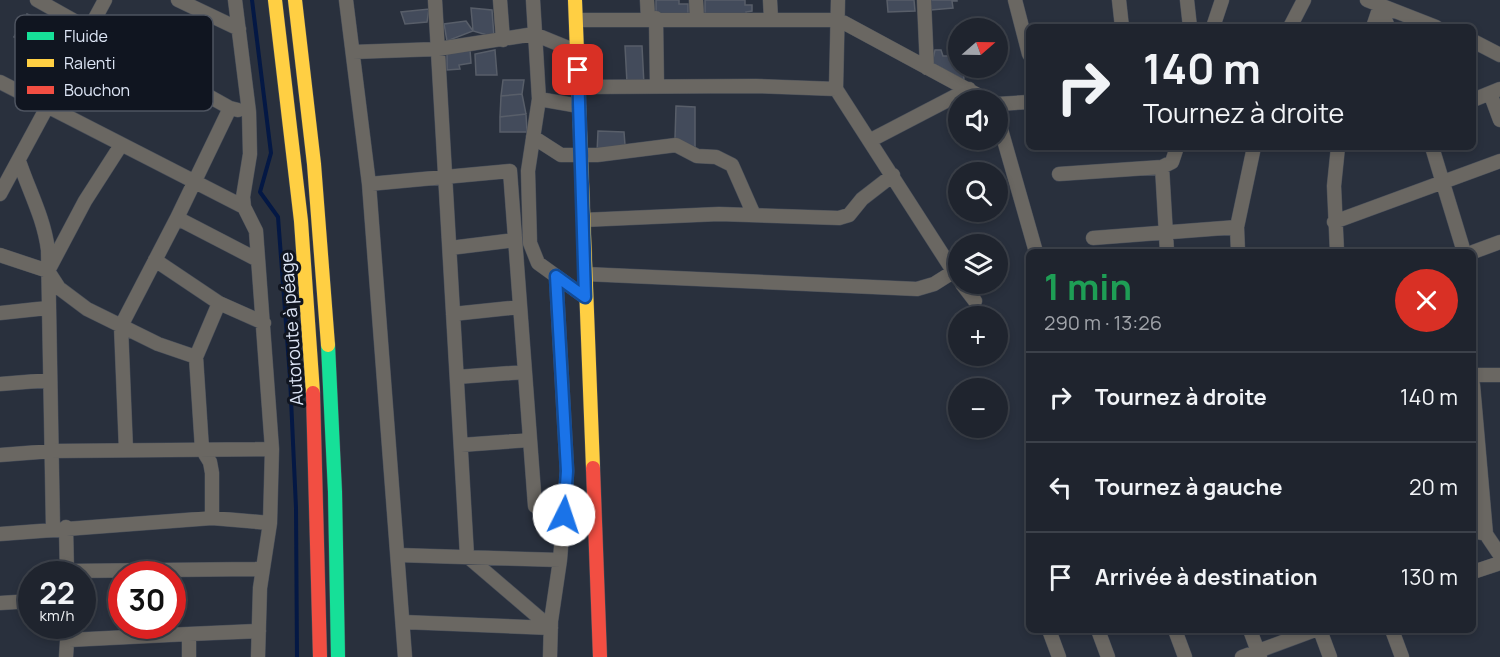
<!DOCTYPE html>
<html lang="fr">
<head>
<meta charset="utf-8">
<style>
  body { margin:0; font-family:Manrope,sans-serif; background:#272c36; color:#f1f3f6; height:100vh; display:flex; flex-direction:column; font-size:22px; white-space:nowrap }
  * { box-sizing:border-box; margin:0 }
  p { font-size:20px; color:#a1a4aa }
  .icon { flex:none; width:33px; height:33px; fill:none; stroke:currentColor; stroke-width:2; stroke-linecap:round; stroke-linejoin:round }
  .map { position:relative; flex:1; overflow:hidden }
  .drawer { position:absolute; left:1026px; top:249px; width:450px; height:384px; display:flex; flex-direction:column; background:#1f242e; border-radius:9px; box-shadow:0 3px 9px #0003,0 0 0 2px #3c414a }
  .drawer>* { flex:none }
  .guide { position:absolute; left:1026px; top:24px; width:450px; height:126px; border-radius:9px; box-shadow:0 3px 9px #0003,0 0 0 2px #3c414a; background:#1f242e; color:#f1f3f6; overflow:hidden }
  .needle { width:39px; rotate:70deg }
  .fabs { position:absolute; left:948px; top:18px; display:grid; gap:12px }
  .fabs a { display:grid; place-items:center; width:60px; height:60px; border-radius:50%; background:#1f242e; box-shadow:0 3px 9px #0003,0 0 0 2px #3c414a; font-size:30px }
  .speed { position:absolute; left:18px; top:561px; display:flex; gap:12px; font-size:30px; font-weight:700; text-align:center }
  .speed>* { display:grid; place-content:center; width:78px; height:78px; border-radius:50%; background:#1f242e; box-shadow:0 3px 9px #0003,0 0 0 2px #3c414a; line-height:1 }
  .speed small { font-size:15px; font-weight:400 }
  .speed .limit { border:9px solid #d22; background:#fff; color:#111 }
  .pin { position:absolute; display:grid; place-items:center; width:51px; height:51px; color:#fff; margin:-26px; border-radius:12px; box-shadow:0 3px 9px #0006 }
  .me { position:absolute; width:66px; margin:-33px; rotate:4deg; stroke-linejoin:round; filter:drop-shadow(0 0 4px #0008) }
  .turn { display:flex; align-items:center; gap:21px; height:126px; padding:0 18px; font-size:27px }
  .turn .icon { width:78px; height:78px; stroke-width:2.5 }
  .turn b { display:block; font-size:42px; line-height:51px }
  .round { display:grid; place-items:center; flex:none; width:63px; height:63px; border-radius:32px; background:#272c36 }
  .headline { display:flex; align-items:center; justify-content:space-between; height:102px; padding:0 18px }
  h1 { font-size:36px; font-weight:700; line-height:45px; color:#1e9e55 }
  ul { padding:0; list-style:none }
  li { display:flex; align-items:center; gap:18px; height:90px; padding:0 18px; border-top:2px solid #3c414a }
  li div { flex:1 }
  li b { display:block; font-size:22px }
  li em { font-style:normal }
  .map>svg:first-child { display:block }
</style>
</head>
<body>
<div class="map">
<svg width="1500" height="657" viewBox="0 0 1500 657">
  <rect width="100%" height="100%" fill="#29303d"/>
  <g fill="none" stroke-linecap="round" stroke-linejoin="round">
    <path stroke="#041844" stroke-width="4" d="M252 0 271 153 260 192 278 217 290 377 296 508 297 657"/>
  </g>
  <path fill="#434b5b" stroke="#585e69" stroke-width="1.5" d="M656 0H679V4H688V15L656 14Z
    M705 0H745V5H752V11L746 12 747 17 705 16Z
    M887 0H914L915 11 888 12Z
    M930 0H957V1H952L953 8 931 10Z
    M471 8 492 10 494 37 473 31Z
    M429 9 427 22 405 24 401 12Z
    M27 14 38 19 40 16 45 19 34 47 14 37 21 25 25 27Z
    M466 21 473 31 447 41 444 24Z
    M625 46H642L644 85 627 83Z
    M470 50 471 63 459 65 460 69 447 70V52Z
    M495 50 497 75H476L475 54Z
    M935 50H941L943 56H950L949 50H958V66L963 68 964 80 932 63Z
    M503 80H524L522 94 501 96Z
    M522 94 526 114 500 117 501 96Z
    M676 106 695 107V150L675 139Z
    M526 114 527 132H500V117Z
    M598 131 624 132 625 145 597 153Z"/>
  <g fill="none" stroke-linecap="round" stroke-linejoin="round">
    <g stroke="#484e59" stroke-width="15">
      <path id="street" d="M37 0 230 108 238 110
        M178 0 239 29
        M235 0 249 112 250 154 243 197 244 207 256 231 272 449 270 523 260 588 258 657
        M346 0 369 184 405 657
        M435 0 467 556 551 628
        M500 0 503 40
        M533 0 539 99 528 171 530 243 538 263 585 297
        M647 0 648 18
        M696 0 697 19
        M770 0 771 19
        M838 0 836 89 957 277
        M924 0 927 68
        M1015 0 1029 54
        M1119 0 1122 27
        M1187 0 1190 27
        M1367 0 1436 27
        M1380 6 1388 27
        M656 18 657 87
        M577 20H839L987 100
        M1213 27 1222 0
        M1290 27 1304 0
        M1373 27 1380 6
        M1473 41 1500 55
        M353 52 438 49 534 34 578 52
        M0 82 244 207
        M578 87 756 86 836 89
        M1490 93 1500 120
        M539 99 579 106
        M1473 100 1500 89
        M998 104 1029 102
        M998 119 1036 252
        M533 137 561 155H597L676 145 697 156 716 157 732 165 754 215
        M871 140 969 89
        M1432 147 1464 252
        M19 161C29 191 44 218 48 250L53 528
        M1162 167 1167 252
        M1059 174 1162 167 1172 162 1177 147
        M369 184 510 171 535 506
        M0 194 105 0
        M177 218 258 260
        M583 220 719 214 839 218 849 215 862 199 893 175
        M1334 222 1500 161
        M1237 227 1238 252
        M1093 238 1237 227 1254 147
        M450 248 515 240
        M1337 252 1334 186 1338 147
        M1473 252 1500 242
        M0 255 48 271 59 288 87 309 158 344 196 357 219 303 155 260
        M49 269 85 201 121 145
        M585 274 917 289 934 284 953 272
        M962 284 975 301
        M219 303 264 323
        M0 313 47 308
        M453 314 520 307
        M196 357 202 449 210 462 212 473V518
        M1473 375H1500
        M457 377 525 372
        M0 384 50 380
        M1473 385 1486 534 1473 531
        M461 445 530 440
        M126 450 121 326 177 218 230 108
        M0 455 52 451 272 449
        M1473 515 1500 555
        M66 527 67 574
        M0 534 212 518 270 523
        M398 555 560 560
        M67 571 262 569
        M1473 572 1500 563
        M0 603 32 601
        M403 622 551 628
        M1049 630 1059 657
        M1098 630 1108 657
        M1175 630 1185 657
        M1250 630 1260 657
        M1320 630 1330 657
        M1392 630 1402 657
        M69 640 189 634
        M66 657 68 626
        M189 657V634L259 631
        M550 657 551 621 560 560 567 471 556 276
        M1242 657 1315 630"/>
    </g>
    <g stroke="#484e59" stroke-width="15">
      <path id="fast" d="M328 345 335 492 338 657"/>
    </g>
    <g stroke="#484e59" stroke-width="15">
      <path id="slow" d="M275 0 301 221 313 393
        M295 0 314 164 328 345
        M575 0 593 468"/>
    </g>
    <g stroke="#484e59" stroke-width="15">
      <path id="jam" d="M313 393 320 657
        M593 468 600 657"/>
    </g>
    <use href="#street" stroke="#6a6762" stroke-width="14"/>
    <use href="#fast" stroke="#16e098" stroke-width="14"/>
    <use href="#slow" stroke="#ffcf43" stroke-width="14"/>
    <use href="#jam" stroke="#f24e42" stroke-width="14"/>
  </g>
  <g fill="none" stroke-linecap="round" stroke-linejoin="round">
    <g stroke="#114b97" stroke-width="15">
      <path id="route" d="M564 515 567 471 556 276 585 297 578 70"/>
    </g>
    <use href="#route" stroke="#1a73e8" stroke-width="10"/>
  </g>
  <g text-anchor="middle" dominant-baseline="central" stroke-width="6" stroke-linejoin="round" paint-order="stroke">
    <g font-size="18" fill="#dee6f6" stroke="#101520">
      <text transform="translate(291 329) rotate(-94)">Autoroute à péage</text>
    </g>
  </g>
  <rect x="15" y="15" width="198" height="96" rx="9" fill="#101520" stroke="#4e5460" stroke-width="1.5"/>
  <rect x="27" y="32" width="27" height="8" fill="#16e098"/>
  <rect x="27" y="59" width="27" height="8" fill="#ffcf43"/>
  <rect x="27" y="86" width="27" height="8" fill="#f24e42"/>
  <g font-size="16" fill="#dee6f6">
    <text x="64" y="42">Fluide</text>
    <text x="64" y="69">Ralenti</text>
    <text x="64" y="96">Bouchon</text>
  </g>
</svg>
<div class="fabs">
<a><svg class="needle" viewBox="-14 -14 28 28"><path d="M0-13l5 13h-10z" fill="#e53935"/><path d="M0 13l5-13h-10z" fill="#a1a4aa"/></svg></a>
<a><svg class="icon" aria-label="sound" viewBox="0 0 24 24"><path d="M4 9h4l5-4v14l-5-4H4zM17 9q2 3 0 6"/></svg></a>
<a><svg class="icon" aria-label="search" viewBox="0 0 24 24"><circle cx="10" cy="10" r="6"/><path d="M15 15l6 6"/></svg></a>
<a><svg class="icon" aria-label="layers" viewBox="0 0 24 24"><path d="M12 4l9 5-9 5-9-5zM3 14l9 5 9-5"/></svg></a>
<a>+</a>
<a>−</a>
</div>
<div class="speed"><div>22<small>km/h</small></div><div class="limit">30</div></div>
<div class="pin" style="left:578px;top:70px;background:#d93025"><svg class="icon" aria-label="arrive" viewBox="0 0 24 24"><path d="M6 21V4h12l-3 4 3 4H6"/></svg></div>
<svg class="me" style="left:564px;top:515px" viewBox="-20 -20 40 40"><circle r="19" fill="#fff"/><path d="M0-13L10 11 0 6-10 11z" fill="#1a73e8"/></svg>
<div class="guide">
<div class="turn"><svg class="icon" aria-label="right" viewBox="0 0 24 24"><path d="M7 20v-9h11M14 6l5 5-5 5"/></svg><div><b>140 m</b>Tournez à droite</div></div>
</div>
<section class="drawer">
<div class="headline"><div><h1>1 min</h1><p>290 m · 13:26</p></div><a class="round" style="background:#d93025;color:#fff"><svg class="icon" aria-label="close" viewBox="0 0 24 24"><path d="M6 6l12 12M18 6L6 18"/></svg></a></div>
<ul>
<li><svg class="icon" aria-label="right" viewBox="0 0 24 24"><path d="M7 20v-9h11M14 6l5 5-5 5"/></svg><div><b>Tournez à droite</b></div><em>140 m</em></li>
<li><svg class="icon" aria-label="left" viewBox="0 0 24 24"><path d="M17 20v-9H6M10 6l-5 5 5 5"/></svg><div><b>Tournez à gauche</b></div><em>20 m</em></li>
<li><svg class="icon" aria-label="arrive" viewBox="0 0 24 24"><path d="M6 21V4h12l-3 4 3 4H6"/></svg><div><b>Arrivée à destination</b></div><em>130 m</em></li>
</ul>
</section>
</div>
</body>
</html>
